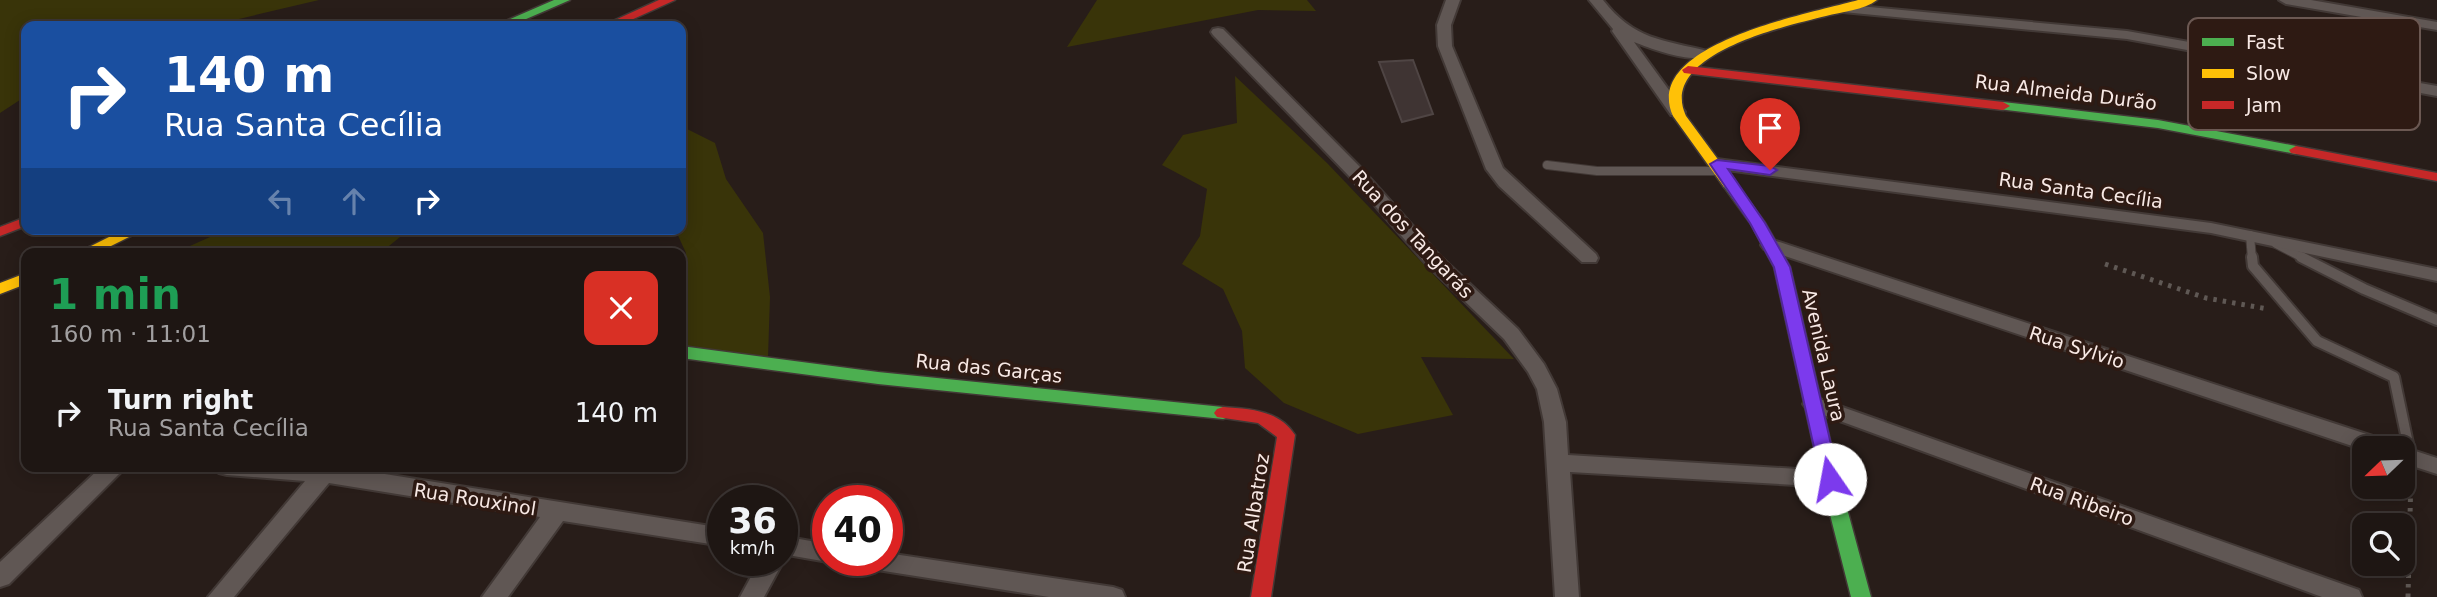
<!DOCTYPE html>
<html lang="en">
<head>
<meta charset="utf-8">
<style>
  body { margin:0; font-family:"DejaVu Sans",sans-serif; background:#2b2321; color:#f1f3f6; height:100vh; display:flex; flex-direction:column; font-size:26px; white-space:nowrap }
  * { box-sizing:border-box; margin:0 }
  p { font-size:23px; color:#a19fa0 }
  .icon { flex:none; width:38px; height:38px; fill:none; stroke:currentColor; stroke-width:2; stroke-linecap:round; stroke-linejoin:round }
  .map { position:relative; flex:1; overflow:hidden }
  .sheet { position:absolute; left:21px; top:248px; width:665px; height:224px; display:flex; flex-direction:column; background:#1e1613; border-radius:14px; box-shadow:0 4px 18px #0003,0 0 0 2px #3c3533 }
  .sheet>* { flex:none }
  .top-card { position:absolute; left:21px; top:21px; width:665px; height:214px; border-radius:14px; box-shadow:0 4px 18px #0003,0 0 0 2px #3c3533; background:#1a4fa0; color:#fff; overflow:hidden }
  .needle { width:46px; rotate:247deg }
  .buttons { position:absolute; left:2352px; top:436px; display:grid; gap:14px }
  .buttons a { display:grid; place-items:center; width:63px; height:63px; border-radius:14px; background:#1e1613; box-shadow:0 4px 18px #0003,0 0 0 2px #3c3533; font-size:35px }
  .speed { position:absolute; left:707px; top:485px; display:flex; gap:14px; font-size:35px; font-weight:700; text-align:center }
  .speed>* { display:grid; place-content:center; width:91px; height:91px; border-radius:50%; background:#1e1613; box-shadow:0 4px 18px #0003,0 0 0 2px #3c3533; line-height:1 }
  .speed small { font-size:18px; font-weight:400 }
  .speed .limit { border:10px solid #d22; background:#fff; color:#111 }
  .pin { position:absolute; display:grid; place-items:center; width:60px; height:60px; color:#fff; margin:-72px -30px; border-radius:50% 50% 50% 0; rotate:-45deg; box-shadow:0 0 7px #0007 }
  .pin .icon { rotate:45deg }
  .me { position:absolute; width:77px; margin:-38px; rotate:348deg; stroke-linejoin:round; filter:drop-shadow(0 0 5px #0008) }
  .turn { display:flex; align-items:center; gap:24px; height:147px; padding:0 28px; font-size:32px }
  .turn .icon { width:91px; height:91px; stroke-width:2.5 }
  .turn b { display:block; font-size:49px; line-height:60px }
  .lanes { display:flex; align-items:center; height:66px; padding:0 28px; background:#0003; justify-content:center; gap:35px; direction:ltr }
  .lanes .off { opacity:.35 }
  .round { display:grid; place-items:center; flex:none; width:74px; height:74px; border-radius:14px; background:#2b2321 }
  .head { display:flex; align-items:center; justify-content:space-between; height:119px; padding:0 28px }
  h1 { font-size:42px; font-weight:700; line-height:52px; color:#1e9e55 }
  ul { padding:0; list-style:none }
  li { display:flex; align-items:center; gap:21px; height:91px; padding:0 28px }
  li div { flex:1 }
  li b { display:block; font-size:26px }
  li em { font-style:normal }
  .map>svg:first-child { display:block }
</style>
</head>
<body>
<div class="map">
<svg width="2437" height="597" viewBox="0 0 2437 597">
  <rect width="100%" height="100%" fill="#281d19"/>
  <path fill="#393409" d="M0 0H319L209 26H26V96L0 113Z
    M1097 0H1307L1316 11 1258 10 1067 47Z
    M1235 76 1327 163 1514 359 1421 357 1453 415 1358 434 1284 403 1245 368 1242 331 1223 289 1182 264 1200 236 1207 189 1162 165 1183 135 1237 123Z
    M681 126 715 143 726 179 763 233 770 297 768 357 681 350V282L686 253 675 229H681Z
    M228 229H410L379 254H172Z"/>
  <path fill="#3f3433" stroke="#4f4544" stroke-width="2" d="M1413 60 1433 114 1402 122 1379 62Z"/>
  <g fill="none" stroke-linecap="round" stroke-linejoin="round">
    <g stroke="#423936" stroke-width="10">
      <path id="lane-far1" d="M1547 165 1597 171H1721
        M2250 235 2252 259
        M2276 244 2305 259"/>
    </g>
    <g stroke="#423936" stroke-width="14">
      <path id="lane" d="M2252 257 2253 266 2317 341 2394 377 2411 458
        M2301 257 2364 289 2437 320"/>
    </g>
    <g stroke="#423936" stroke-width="4">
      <path id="street" d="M1446 0H1460L1451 25 1452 46 1503 168 1596 254 1598 258 1596 262H1582L1499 186 1486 169 1438 46 1437 25Z
        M1589 0H1603C1634 40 1663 40 1708 51L1711 54 1708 57C1687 62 1654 50 1634 42L1685 112 1683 115H1671L1612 31 1613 29Z
        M2279 0H2311L2437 22V30L2286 4Z
        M1848 5 2127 31 2437 86V96L2127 39 1843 12 1841 9Z
        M1218 28 1223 29 1360 167 1440 256 1518 329 1544 364 1557 389 1566 422 1568 455 1830 471 1838 473 1841 479 1838 485 1830 487 1570 472 1579 597H1555L1544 422 1537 389 1528 372 1504 339 1426 264 1348 175 1213 35 1211 32 1213 29Z
        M1717 159 2211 223 2437 269V281L2211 233 1711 168 1709 164Z
        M1770 239 2391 442 2394 448 2364 450 1764 249 1761 245 1764 241Z
        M1814 397 2359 590 2362 597H2322L1807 409 1803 404 1807 399Z
        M2403 447 2437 458V474L2403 463V448H2400Z
        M101 467H126L9 584 0 587V562Z
        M216 467H341L723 528V546L563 521 508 597H482L540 517 329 483 234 597H208L305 481 227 475 219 473Z
        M782 536 828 544V560H835L828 562 782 554Z
        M887 553 1113 587 1122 590 1125 597H1049L871 569 863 567 859 560H887Z
        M782 557 784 560 764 597H740L760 560H782Z"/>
    </g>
    <g stroke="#423936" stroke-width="3">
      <path id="fast" d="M554 0H570L510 26H494Z
        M2003 102 2158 120 2296 146 2303 150 2296 154 2158 128 1998 109V103Z
        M1729 180 1734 181 1765 223 1790 267 1839 479 1871 597H1851L1821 479 1774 267 1751 224 1722 184Z
        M681 346 878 372 1223 407 1229 409 1232 413 1229 417 1223 419 878 384 681 358Z"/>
    </g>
    <g stroke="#423936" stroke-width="3">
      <path id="slow" d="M1858 0H1877C1864 10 1841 12 1826 16 1786 26 1657 54 1686 116L1736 184 1729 188 1724 187 1673 116C1640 43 1814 13 1858 0Z
        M125 229H145L95 254H75Z
        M26 273V284L0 294V283Z"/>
    </g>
    <g stroke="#423936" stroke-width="3">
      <path id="jam" d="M659 0H675L618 26H602Z
        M1688 66 2003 102 2010 106 2003 110 1684 73 1682 70Z
        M2296 146 2437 173V181L2291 153 2289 150Z
        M26 217V226L0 236V227Z
        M1223 407C1250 409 1279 410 1295 435L1271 597H1251L1277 437 1258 423 1217 417 1214 413 1217 409Z"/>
    </g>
    <path stroke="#5f5854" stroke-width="5" stroke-dasharray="3.5 6" stroke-linecap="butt" d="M2105 264 2206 298 2268 309
      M2408 597 2411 476"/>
    <use href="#lane-far1" stroke="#605754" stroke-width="8"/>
    <use href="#lane" stroke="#605754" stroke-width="10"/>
    <use href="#street" fill="#605754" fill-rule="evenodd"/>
    <use href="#fast" fill="#4caf50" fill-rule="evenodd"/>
    <use href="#slow" fill="#ffc107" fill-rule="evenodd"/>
    <use href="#jam" fill="#c62828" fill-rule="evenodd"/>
  </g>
  <path fill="#7c3aed" stroke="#51269a" stroke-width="2" d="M1717 160 1770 166 1777 170 1770 175 1728 169 1765 223 1790 267 1839 479 1837 484H1824L1821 479 1774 267 1750 223 1710 164Z"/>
  <g text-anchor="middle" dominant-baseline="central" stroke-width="7" stroke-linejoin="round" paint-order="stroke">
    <g font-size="19" fill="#f8e9e5" stroke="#2e1a13">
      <text transform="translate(2066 92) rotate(7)">Rua Almeida Durão</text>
      <text transform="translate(2081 190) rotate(8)">Rua Santa Cecília</text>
      <text transform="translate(1413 234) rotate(47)">Rua dos Tangarás</text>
      <text transform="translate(2077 347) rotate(18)">Rua Sylvio</text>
      <text transform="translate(1824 355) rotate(77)">Avenida Laura</text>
      <text transform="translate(989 368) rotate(6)">Rua das Garças</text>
      <text transform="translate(475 499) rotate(9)">Rua Rouxinol</text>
      <text transform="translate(2082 501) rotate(20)">Rua Ribeiro</text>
      <text transform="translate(1253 513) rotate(-81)">Rua Albatroz</text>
    </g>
  </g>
  <rect x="2188" y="18" width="232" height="112" rx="10" fill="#2e1a13" stroke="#6b5852" stroke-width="2"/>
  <rect x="2202" y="38" width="32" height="8" fill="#4caf50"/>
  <rect x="2202" y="69" width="32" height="9" fill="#ffc107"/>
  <rect x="2202" y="101" width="32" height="8" fill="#c62828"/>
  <g font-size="19" fill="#f8e9e5">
    <text x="2246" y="49">Fast</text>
    <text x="2246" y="80">Slow</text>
    <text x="2246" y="112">Jam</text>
  </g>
</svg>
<div class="buttons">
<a><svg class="needle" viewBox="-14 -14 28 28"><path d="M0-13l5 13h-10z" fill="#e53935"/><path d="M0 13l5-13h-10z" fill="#a19fa0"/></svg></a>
<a><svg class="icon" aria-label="search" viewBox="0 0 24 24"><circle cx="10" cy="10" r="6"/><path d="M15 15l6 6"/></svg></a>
</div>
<div class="speed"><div>36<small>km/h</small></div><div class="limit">40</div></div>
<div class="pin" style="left:1770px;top:170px;background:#d93025"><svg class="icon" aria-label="arrive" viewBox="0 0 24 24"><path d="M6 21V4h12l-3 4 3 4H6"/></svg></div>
<svg class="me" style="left:1830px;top:479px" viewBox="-20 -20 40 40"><circle r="19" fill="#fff"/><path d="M0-13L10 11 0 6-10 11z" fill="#7c3aed"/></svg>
<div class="top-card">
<div class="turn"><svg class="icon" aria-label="right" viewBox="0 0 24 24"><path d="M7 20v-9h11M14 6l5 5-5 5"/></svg><div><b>140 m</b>Rua Santa Cecília</div></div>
<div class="lanes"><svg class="icon off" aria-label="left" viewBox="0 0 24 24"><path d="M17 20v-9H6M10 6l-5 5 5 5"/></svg><svg class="icon off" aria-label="ahead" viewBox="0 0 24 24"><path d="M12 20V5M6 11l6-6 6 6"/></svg><svg class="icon" aria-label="right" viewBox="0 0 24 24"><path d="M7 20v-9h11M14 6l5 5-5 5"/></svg></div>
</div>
<section class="sheet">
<div class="head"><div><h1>1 min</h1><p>160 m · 11:01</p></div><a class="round" style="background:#d93025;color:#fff"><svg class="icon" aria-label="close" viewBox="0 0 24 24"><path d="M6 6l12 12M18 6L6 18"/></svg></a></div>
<ul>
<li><svg class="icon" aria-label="right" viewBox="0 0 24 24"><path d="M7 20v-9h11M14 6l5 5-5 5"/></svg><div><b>Turn right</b><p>Rua Santa Cecília</p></div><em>140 m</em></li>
</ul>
</section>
</div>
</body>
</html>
